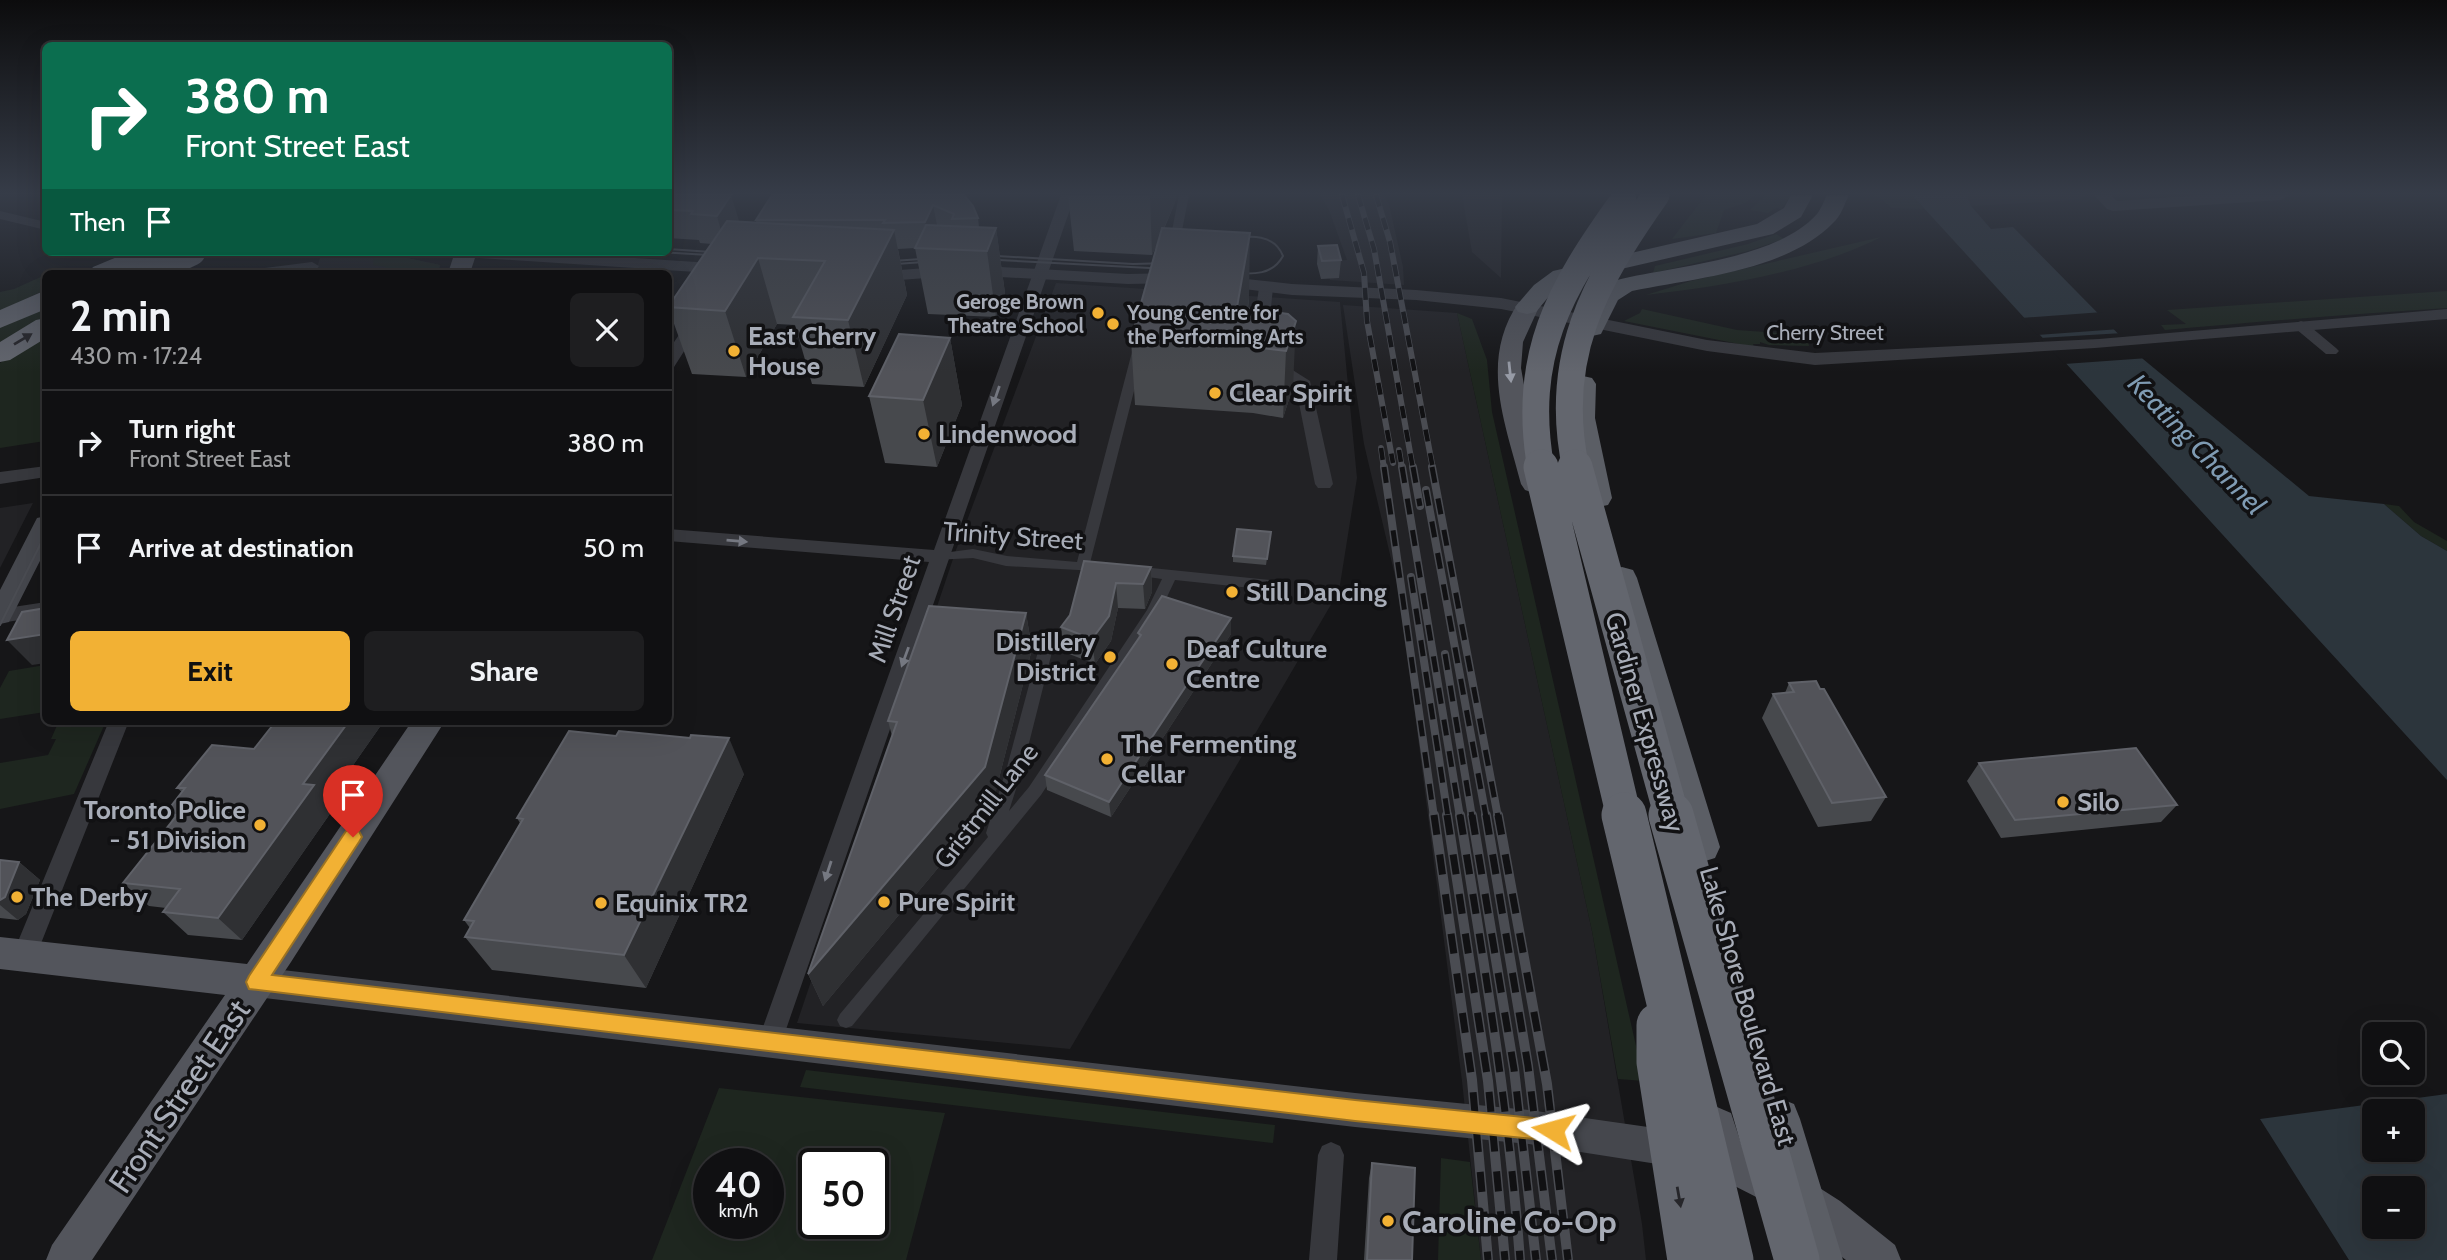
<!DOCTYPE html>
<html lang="en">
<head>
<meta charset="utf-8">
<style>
  body { margin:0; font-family:Cabin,sans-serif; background:#1e1e20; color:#f1f3f6; height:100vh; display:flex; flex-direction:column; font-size:26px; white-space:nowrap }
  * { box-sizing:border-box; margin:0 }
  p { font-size:23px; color:#9c9d9f }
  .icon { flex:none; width:38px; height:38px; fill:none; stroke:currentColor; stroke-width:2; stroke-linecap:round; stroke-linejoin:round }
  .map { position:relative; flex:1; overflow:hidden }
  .sheet { position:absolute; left:42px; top:270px; width:630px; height:455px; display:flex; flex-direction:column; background:#101012; border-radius:10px; box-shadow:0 7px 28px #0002,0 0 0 2px #303032 }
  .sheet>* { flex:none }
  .hud { position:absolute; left:42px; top:42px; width:630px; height:214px; border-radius:10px; box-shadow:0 7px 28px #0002,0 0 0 2px #303032; background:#0b6e4f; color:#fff; overflow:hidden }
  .fabs { position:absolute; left:2362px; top:1022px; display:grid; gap:14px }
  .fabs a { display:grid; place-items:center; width:63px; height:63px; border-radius:10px; background:#101012; box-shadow:0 7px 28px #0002,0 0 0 2px #303032; font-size:35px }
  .speed { position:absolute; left:693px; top:1148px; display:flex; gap:14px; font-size:35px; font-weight:700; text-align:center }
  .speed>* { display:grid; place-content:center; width:91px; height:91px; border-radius:50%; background:#101012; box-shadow:0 7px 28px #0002,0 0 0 2px #303032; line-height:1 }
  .speed small { font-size:18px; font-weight:400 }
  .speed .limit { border:4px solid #111; border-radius:10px; background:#fff; color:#111 }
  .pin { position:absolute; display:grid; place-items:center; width:60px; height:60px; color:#fff; margin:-72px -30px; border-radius:50% 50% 50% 0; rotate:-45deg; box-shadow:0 0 7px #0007 }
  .pin .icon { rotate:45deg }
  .me { position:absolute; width:77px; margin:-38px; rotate:278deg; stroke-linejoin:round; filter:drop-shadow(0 0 5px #0008) }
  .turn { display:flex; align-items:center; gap:24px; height:147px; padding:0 28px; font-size:32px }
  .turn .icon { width:91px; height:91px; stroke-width:2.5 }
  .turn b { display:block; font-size:49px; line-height:60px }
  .then { display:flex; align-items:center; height:66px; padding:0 28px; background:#0003; gap:14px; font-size:26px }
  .round { display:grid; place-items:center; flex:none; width:74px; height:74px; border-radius:10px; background:#1e1e20 }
  .head { display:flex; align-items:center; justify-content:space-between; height:119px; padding:0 28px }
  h1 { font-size:42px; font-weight:700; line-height:52px }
  .primary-button { display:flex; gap:14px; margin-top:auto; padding:14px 28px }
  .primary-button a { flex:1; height:80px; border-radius:10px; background:#f2b134; color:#111; font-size:28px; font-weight:700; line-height:80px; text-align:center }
  .primary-button a+a { background:#1e1e20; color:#f1f3f6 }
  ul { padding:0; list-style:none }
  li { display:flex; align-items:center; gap:21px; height:105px; padding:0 28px; border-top:2px solid #303032 }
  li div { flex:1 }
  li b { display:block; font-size:26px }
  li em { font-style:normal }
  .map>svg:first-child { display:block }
</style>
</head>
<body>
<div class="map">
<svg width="2447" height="1260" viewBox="0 0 2447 1260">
  <rect width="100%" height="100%" fill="#161618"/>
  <path fill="#222225" d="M1320 195H1383L1389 204 1403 267 1404 285 1330 280 1326 262 1347 260 1329 210Z
    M1462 195H1502L1501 278 1472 252Z
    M1967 195H2084V196L2078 200 1971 206Z
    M322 252H379L440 265 438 273H315Z
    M1056 283 1340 302 1357 478 1339 591 1070 1049 797 1023 956 550Z
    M1343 305 1457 313 1592 931 1642 1224 1646 1260H1481L1462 1081 1400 597 1364 444Z
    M33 503 0 568V508Z"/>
  <path fill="#1e261f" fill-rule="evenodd" d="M1706 195H1755L1745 203 1724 210 1716 233 1672 239Z
    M1766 195H1791L1781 209 1776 208 1768 213 1750 210Z
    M1875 195H1912L1924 209 1892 208Z
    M1776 234 1784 239 1748 251 1653 273 1655 266 1748 244Z
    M1881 237C1815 271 1720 287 1646 295L1691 281Z
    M367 252H379L440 265 438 273H384L386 267 373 265 374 256Z
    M45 275V290L0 311V292L14 289Z
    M2447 291V308C2352 314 2256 322 2165 330L2161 325 2186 324 2167 310Z
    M45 304V321L0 347V327Z
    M1642 309 1737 330 1807 335 1809 346 1769 345 1760 342V344H1753L1754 347 1624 321 1640 313Z
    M1457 313 1472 319 1487 360 1492 412 1644 1081 1618 1079 1592 931Z
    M45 335V441L0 448V363Z
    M2384 504 2399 506 2414 522 2447 541V551L2421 536Z
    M45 665V712L0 719V688L9 671Z
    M59 721H106L74 794 0 809V763L48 755 56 739H51Z
    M806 1070 1275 1125 1273 1143 800 1087Z
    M719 1088 945 1113 906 1260H652ZM709 1164H768V1223H709ZM814 1164H873V1223H814Z
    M1441 1158 1470 1162 1481 1260H1438Z"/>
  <path fill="#2c353c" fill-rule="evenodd" d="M1912 195H1967L1971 206 1991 229 2013 227 2143 359 2309 496 2384 504 2421 536 2447 551V780Z
    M2447 1094V1260H2349L2260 1119ZM2375 1111H2413V1150H2375ZM2375 1188H2413V1227H2375Z"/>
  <path fill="#161618" d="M2103 312 2120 329 2037 335 2021 318Z
    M2123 333 2148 358 2064 364 2040 338Z"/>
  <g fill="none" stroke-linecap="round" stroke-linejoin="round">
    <path fill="#37383d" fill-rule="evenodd" d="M1179 195H1189L1179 246 1174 249 1169 246Z
      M1138 349 1144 352 1090 563 1096 565 1098 568 1096 571 1006 566 973 558 935 560 933 557 935 554 973 549 1007 556 1077 562 1132 352Z
      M1132 566 1270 580 1277 585 1270 590 1175 580 1158 616 1041 795 852 1026 846 1028 840 1026 837 1020 840 1014 988 837 986 833 1007 767 1040 644 1020 642 1018 638 1020 634 1048 635 1055 640 1023 767 1009 811 1029 787 1147 610 1162 579 1127 574 1125 571 1127 568Z"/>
    <path fill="#37383d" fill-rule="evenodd" d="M1061 195H1075L782 1041 779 1049 770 1053 761 1049 758 1041 929 562 668 541V529L934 550Z
      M0 211 46 222V230L0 219Z
      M312 262 319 266 317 269 291 273H250L257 269Z
      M1266 284 1273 288 1268 335 1260 340 1252 335 1259 288Z
      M694 318 702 323 674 367 668 369V351L689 320Z
      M2301 321 2306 323 2336 348 2339 351 2336 354H2326L2296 329 2293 326 2296 323Z
      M1272 357 1310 381 1333 484 1330 488H1318L1315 484 1295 383 1266 365 1264 362 1266 359Z
      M46 466V477L0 484V472Z
      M46 602V616L0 623V609Z
      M109 721H129L36 956 32 964 24 967 16 964 12 956Z
      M1331 1142 1340 1146 1344 1155 1337 1260H1309L1318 1155 1322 1146Z"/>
    <path fill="#37383d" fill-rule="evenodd" d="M2094 195H2111L2117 201 2204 195H2289L2281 200 2113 211 2107 209Z
      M456 252H542L727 264 735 269 727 274 464 257Z
      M966 265 1128 274 1177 273 1186 278 1177 283 1128 284 966 275 873 282 864 277 873 272Z
      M1218 276 1292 284 1416 290 1501 298 1707 340 1815 353 2099 339 2447 309V319L2095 348 1815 365 1707 351 1501 309 1416 300 1292 295 1212 285 1209 281 1212 277Z"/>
    <path fill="#45474d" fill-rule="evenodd" d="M46 516V549L9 622 0 624V590L37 518Z
      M256 967 1355 1093 1529 1110 1683 1132 1696 1137 1701 1150 1696 1163 1683 1168 1529 1144 1355 1127 256 997 244 993 240 982 244 971Z"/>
    <path fill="#53555c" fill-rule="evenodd" d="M455 252H477L470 273H448Z
      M1527 300 1535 302 1539 307 1523 342 1521 368 1530 419 1547 484 1543 490 1534 493 1525 490 1521 484C1505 422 1479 360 1519 302Z
      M412 721H445L291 962 92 1260H46L52 1245 225 995 0 969V937L247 964Z
      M1717 1107 1731 1113 1742 1146 1782 1164 1840 1201 1895 1245 1901 1260H1846L1772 1205 1711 1174 1697 1127 1703 1113Z"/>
    <path fill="#5b5e65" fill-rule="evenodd" d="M1791 195H1813L1801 217 1773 234 1569 281 1550 295 1536 312 1527 314 1518 312 1515 307 1534 285 1553 271 1757 224 1784 208Z
      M1827 195H1849C1844 205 1841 216 1833 223 1786 271 1696 278 1632 291L1618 300 1601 334 1592 336 1583 334 1580 329C1589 309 1596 290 1617 280 1673 266 1776 260 1817 214 1821 209 1824 201 1827 195Z
      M1583 376 1592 378 1596 384 1595 418 1612 498 1608 505 1598 507 1588 505 1584 498C1579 471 1558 402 1574 378Z
      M1622 567 1633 570 1637 578 1720 847 1715 858 1702 862 1689 858 1684 847 1607 578 1611 570Z
      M1779 1098 1794 1104 1800 1119 1843 1260H1797L1758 1119 1764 1104Z"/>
    <path fill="#63666e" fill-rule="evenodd" d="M129 252H164C150 273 111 273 89 273L93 267Z
      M46 290V309L0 328V310Z
      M46 318V338L10 360 0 362V342L36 320Z"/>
    <path stroke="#4a4c52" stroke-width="2" d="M1231 239C1251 235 1274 234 1283 256 1272 276 1252 274 1232 273
      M668 249 726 253
      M659 252 725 256
      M980 255 1133 264 1169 263
      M980 259 1169 269
      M879 262 935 258
      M882 265 938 261
      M168 273 179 252
      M0 625 46 533"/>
    <g stroke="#4a4c52" stroke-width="6">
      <path id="rail-far2" d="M1342 195 1364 273 1367 321 1393 463
        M1358 195 1374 249 1413 469
        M1376 195 1390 242 1433 469
        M1381 448 1384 469
        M1399 450 1402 469"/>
    </g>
    <g stroke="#4a4c52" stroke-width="8">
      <path id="rail-far1" d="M1384 467 1434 817
        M1402 467 1460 817
        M1413 467 1420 506
        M1432 467 1498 817
        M1426 490 1486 817
        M1411 577 1448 817
        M1445 654 1472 817"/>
    </g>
    <g stroke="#4a4c52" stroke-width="10">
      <path id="rail" d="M1434 815 1472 1080 1488 1260
        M1447 815 1488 1081 1505 1260
        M1460 815C1484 963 1509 1110 1520 1260
        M1472 815 1514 1069 1536 1260
        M1486 815 1528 1066 1552 1260
        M1498 815 1547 1084 1568 1260"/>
    </g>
    <use href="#rail-far2" stroke="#111113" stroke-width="4.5" stroke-dasharray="12" stroke-linecap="butt"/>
    <use href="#rail-far1" stroke="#111113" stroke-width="5" stroke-dasharray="16" stroke-linecap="butt"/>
    <use href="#rail" stroke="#111113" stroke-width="7" stroke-dasharray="20" stroke-linecap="butt"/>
    <path stroke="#63666e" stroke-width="27" d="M148 273 192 252
      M1541 469C1521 356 1559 290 1623 201
      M1576 469C1552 358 1594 283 1656 195"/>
    <path stroke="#63666e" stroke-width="35" d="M1541 467 1624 817
      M1575 467 1672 817"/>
    <path stroke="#63666e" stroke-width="45" d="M1624 815 1731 1260
      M1671 815 1797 1260
      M1659 1025V1062L1690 1260"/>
  </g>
  <path fill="#47494d" d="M668 195 739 222 756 223V220L964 195 978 218 979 227 996 228 1005 293 996 317 928 314 915 248 898 249 907 295 864 387 812 384 795 325 777 324 746 377 692 374 668 307 712 244 700 243 699 240 668 238Z
    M1068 195H1177L1174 205 1164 229 1249 298 1248 309 1288 314 1293 387 1283 418 1253 413 1135 405 1131 339 1157 244 1152 255 1074 251Z
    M1318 246 1341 260 1339 278 1321 279 1317 264Z
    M950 338 962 405 937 467 885 463 869 396Z
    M1271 532 1266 565 1233 562V556Z
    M1084 561 1151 567 1152 592 1145 609 1118 608 1111 641 1095 664 1064 652 1061 627 1070 615Z
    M1026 613 1032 649 993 802 823 1006 808 974 892 736 888 721Z
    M1138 633 1231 634 1111 817 1047 790 1045 775 1139 639Z
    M1789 683 1886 797 1871 821 1818 827 1762 718 1773 694 1785 693Z
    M276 721H384L328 801 334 808 242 940 188 935 163 912 166 908 149 906 123 883 172 821 165 814 182 792 177 788 254 749Z
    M537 721H609L606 727Z
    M1979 763 2177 805 2161 822 2001 838 1967 781Z
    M744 774 646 988 492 970 465 937 470 928 464 920 520 823 517 818Z
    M0 860 19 862 40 880 26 914 18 920 0 918Z
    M1372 1163 1412 1260H1364L1369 1178Z"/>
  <path fill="#2f3033" d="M731 195 740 224 725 245 717 216Z
    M1150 195H1177L1174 205 1152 255Z
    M933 205 938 230 930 248 925 222Z
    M996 228 1005 293 996 317 987 251Z
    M894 230 907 295 864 387 848 320Z
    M1250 233 1249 298 1241 346 1237 307Z
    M758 258 777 324 746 377 725 311Z
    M1296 321 1293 387 1283 418 1286 351Z
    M950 338 962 405 937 467 923 400Z
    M1151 567 1152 592 1145 609 1143 584Z
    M1116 583 1118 608 1111 641 1095 664 1092 639Z
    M1026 613 1032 649 993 802 823 1006 808 974Z
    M1231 618V634L1111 817 1109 802Z
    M46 634V663L32 665 7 640Z
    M349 721H384L328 801 334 808 242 940 218 918 303 784Z
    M603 721H609L606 727Z
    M729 738 744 774 646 988 624 955Z
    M19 862 40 880 26 914 18 920 0 905V900Z"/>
  <path fill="#525359" stroke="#5f6168" stroke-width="2" d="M668 195H731L717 216 691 214 693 211 668 210Z
    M772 195H964L973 206 978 218 952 219 954 214 933 205 925 222 883 223 885 220H756Z
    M727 221 894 230 848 320 793 317 825 261 758 258 725 311 668 307Z
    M926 225 996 228 987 251 915 248Z
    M1162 228 1250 233 1237 307 1288 314 1296 321 1286 351 1254 347 1131 339Z
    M1337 245 1341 260 1322 261 1318 246Z
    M899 334 950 338 923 400 869 396Z
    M1237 529 1271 532 1267 559 1233 556Z
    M1084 561 1151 567 1143 584 1116 583 1109 616 1092 639 1061 627 1070 615Z
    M1162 596 1231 618 1109 802 1045 775 1141 635 1138 633Z
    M929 606 1026 613 985 767 808 974 897 722 888 721Z
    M46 608V634L7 640 22 612Z
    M1816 681 1820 689H1824L1886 797 1832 803 1773 694 1794 692 1789 683Z
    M276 721H349L303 784 314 785 218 918 163 912 180 889 123 883 177 815 165 814 185 788H177L212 745 254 749Z
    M569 731 616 736 619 731 690 738 691 735 729 738 624 955 465 937 474 921 464 920 523 819 517 818Z
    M2136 748 2177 805 2015 820 1979 763Z
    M0 860 19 862 5 897 0 900Z
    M1372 1163 1415 1168 1412 1260H1367Z"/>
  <defs><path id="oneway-solid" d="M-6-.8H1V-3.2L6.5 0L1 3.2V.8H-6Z" transform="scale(1.75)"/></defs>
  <g fill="#26262a">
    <use href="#oneway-solid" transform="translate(23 339) rotate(-31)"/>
    <use href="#oneway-solid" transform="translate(1679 1197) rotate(80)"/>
  </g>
  <use fill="#979ba6" href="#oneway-solid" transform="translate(1510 372) rotate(84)"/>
  <g fill="#757881">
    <use href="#oneway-solid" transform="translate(996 396) rotate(109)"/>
    <use href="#oneway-solid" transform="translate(737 541) rotate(5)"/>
    <use href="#oneway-solid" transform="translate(905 657) rotate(110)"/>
    <use href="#oneway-solid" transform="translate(828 871) rotate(108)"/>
  </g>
  <linearGradient id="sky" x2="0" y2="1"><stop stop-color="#0c0c0d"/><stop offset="0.52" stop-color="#363c48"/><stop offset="1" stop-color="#363c48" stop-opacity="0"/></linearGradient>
  <rect width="2447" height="372" fill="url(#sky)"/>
  <path fill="#f2b134" stroke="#9d7322" stroke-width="2" d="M353 829 359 831 362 837 359 842 272 975 1355 1100 1553 1120 1561 1123 1564 1130 1561 1138 1553 1141 1355 1121 249 989 246 982 249 976 346 831Z"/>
  <g fill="#f2b134" stroke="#111113" stroke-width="2.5">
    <circle cx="1098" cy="313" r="7"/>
    <circle cx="1113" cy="324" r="7"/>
    <circle cx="734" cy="351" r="7"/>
    <circle cx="1215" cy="393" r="7"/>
    <circle cx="924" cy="434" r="7"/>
    <circle cx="1232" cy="592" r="7"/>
    <circle cx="1110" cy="657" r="7"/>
    <circle cx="1172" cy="664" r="7"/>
    <circle cx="1107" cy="759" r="7"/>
    <circle cx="2063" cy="802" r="7"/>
    <circle cx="260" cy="825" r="7"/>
    <circle cx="17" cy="897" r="7"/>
    <circle cx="884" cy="902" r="7"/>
    <circle cx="601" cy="903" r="7"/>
    <circle cx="1388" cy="1221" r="7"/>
  </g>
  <g text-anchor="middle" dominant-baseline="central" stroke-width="7" stroke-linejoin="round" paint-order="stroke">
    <g font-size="21" font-weight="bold" fill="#a8adb8" stroke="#111113" text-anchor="end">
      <text x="1084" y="301">Geroge Brown<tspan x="1084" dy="24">Theatre School</tspan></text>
      <text x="1127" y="312" text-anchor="start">Young Centre for<tspan x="1127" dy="24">the Performing Arts</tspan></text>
    </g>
    <g font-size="21" fill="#a8adb8" stroke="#111113">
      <text x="1825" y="332">Cherry Street</text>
    </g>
    <g font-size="26" font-weight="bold" fill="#a8adb8" stroke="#111113" text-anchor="start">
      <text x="748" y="336">East Cherry<tspan x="748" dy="30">House</tspan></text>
      <text x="1229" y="393">Clear Spirit</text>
      <text x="938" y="434">Lindenwood</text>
      <text x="1246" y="592">Still Dancing</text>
      <text x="1096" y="642" text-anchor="end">Distillery<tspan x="1096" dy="30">District</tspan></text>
      <text x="1186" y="649">Deaf Culture<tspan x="1186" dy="30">Centre</tspan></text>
      <text x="1121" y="744">The Fermenting<tspan x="1121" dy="30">Cellar</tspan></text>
      <text x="2077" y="802">Silo</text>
      <text x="246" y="810" text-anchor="end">Toronto Police<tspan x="246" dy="30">- 51 Division</tspan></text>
      <text x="31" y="897">The Derby</text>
      <text x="898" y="902">Pure Spirit</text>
      <text x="615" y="903">Equinix TR2</text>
    </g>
    <g font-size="26" fill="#a8adb8" stroke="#111113">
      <text transform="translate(1013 536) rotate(4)">Trinity Street</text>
      <text transform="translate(894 609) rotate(-71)">Mill Street</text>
      <text transform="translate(1645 722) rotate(74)">Gardiner Expressway</text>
      <text transform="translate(986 806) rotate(-52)">Gristmill Lane</text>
      <text transform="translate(1748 1006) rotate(74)">Lake Shore Boulevard East</text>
    </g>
    <g font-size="28" font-style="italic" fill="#7f9bb3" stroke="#111113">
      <text transform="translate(2197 444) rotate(46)">Keating Channel</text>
    </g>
    <g font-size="32" fill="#a8adb8" stroke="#111113">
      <text transform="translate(179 1096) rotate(-56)">Front Street East</text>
    </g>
    <g font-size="32" font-weight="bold" fill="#a8adb8" stroke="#111113" text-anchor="start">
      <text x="1402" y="1221">Caroline Co-Op</text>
    </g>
  </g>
</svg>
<div class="fabs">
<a><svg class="icon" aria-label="search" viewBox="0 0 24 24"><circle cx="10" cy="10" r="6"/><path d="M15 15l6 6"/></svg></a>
<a>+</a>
<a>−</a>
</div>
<div class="speed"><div>40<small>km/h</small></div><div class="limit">50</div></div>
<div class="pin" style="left:353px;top:837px;background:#d93025"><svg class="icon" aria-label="arrive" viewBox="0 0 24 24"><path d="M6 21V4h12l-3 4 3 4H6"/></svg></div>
<svg class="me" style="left:1553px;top:1130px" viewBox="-20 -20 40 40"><path d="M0-17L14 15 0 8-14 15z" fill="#f2b134" stroke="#fff" stroke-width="4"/></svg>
<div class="hud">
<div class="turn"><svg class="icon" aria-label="right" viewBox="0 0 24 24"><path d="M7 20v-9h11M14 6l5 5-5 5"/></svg><div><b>380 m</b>Front Street East</div></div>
<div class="then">Then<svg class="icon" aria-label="arrive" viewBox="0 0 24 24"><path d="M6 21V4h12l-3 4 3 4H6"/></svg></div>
</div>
<section class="sheet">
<div class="head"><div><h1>2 min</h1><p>430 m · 17:24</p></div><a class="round"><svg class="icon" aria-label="close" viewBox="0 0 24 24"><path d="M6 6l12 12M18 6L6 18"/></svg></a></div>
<ul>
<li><svg class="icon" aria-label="right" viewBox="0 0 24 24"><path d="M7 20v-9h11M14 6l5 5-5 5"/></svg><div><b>Turn right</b><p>Front Street East</p></div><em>380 m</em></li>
<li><svg class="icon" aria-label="arrive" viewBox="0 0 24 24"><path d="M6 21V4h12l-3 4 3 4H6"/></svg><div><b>Arrive at destination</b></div><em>50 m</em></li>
</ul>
<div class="primary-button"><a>Exit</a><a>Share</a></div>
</section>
</div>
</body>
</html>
